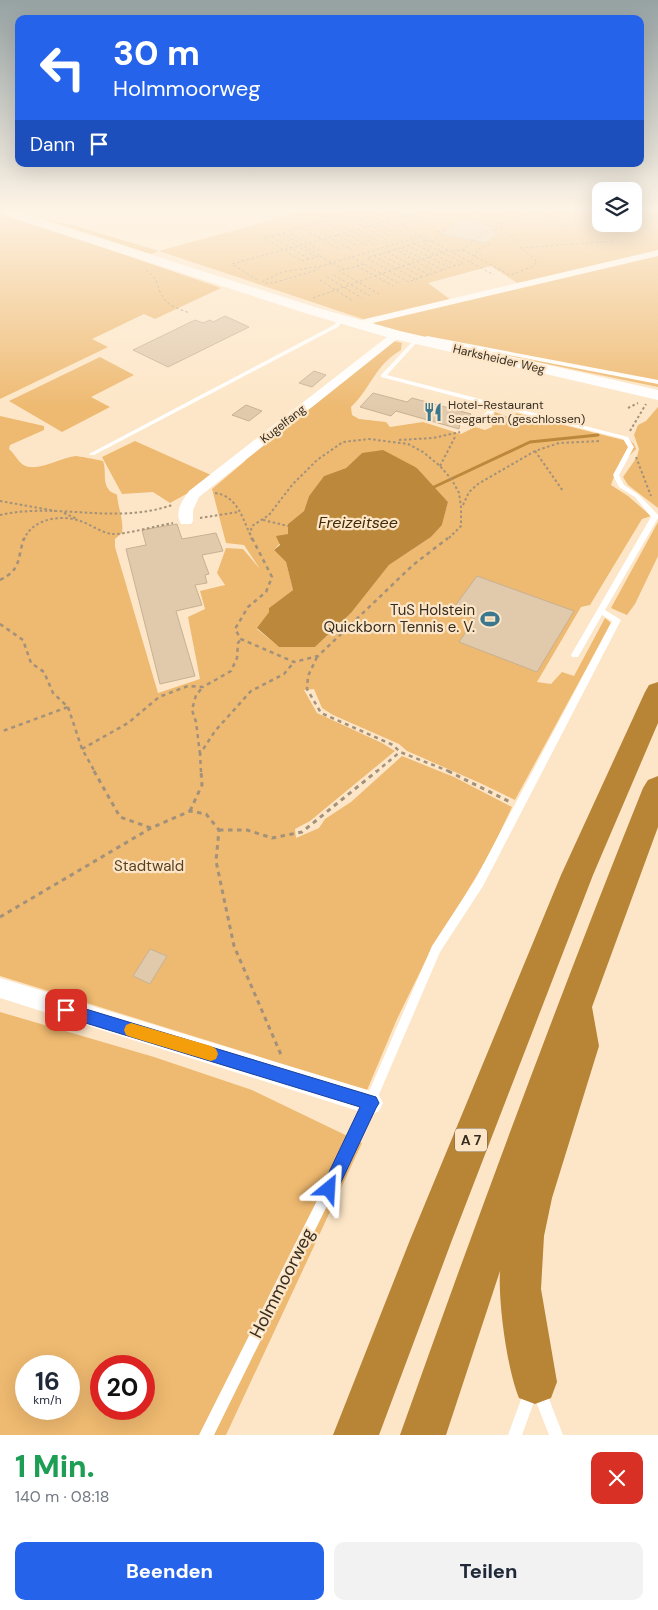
<!DOCTYPE html>
<html lang="de">
<head>
<meta charset="utf-8">
<style>
  body { margin:0; font-family:"DM Sans",sans-serif; background:#f2f2f3; color:#1f2937; height:100vh; display:flex; flex-direction:column; font-size:19px; white-space:nowrap }
  * { box-sizing:border-box; margin:0 }
  p { font-size:16px; color:#747a83 }
  .icon { flex:none; width:28px; height:28px; fill:none; stroke:currentColor; stroke-width:2; stroke-linecap:round; stroke-linejoin:round }
  .map { position:relative; height:1435px; overflow:hidden }
  .side { display:flex; flex-direction:column; background:#fff; flex:1 }
  .side>* { flex:none }
  .hud { position:absolute; left:15px; top:15px; width:629px; height:152px; border-radius:10px; box-shadow:0 5px 20px #0002; background:#2563eb; color:#fff; overflow:hidden }
  .controls { position:absolute; left:592px; top:182px; display:grid; gap:10px }
  .controls a { display:grid; place-items:center; width:50px; height:50px; border-radius:10px; background:#fff; box-shadow:0 5px 20px #0002; font-size:25px }
  .speed { position:absolute; left:15px; top:1355px; display:flex; gap:10px; font-size:25px; font-weight:700; text-align:center }
  .speed>* { display:grid; place-content:center; width:65px; height:65px; border-radius:50%; background:#fff; box-shadow:0 5px 20px #0002; line-height:1 }
  .speed small { font-size:12px; font-weight:400 }
  .speed .limit { border:8px solid #d22; background:#fff; color:#111 }
  .pin { position:absolute; display:grid; place-items:center; width:42px; height:42px; color:#fff; margin:-21px; border-radius:10px; box-shadow:0 2px 8px #0006 }
  .me { position:absolute; width:55px; margin:-28px; rotate:27deg; stroke-linejoin:round; filter:drop-shadow(0 0 4px #0008) }
  .turn { display:flex; align-items:center; gap:18px; height:105px; padding:0 15px; font-size:22px }
  .turn .icon { width:65px; height:65px; stroke-width:2.5 }
  .turn b { display:block; font-size:35px; line-height:42px }
  .then { display:flex; align-items:center; height:48px; padding:0 15px; background:#0003; gap:10px; font-size:19px }
  .round { display:grid; place-items:center; flex:none; width:52px; height:52px; border-radius:10px; background:#f2f2f3 }
  .head { display:flex; align-items:center; justify-content:space-between; height:85px; padding:0 15px }
  h1 { font-size:30px; font-weight:800; line-height:38px; color:#1e9e55 }
  .action { display:flex; gap:10px; margin-top:auto; padding:10px 15px }
  .action a { flex:1; height:58px; border-radius:10px; background:#2563eb; color:#fff; font-size:20px; font-weight:800; line-height:58px; text-align:center }
  .action a+a { background:#f2f2f3; color:#1f2937 }
  .map>svg:first-child { display:block }
</style>
</head>
<body>
<div class="map">
<svg width="658" height="1435" viewBox="0 0 658 1435">
  <rect width="100%" height="100%" fill="#fde6c7"/>
  <path fill="#eeb970" fill-rule="evenodd" d="M307 210H601V224H634V210H658V387L425 339 377 325 369 321 159 251 151 254 43 219 72 225 159 251ZM491 266 519 284 451 300 428 283Z
    M0 213 32 223 221 288 155 319 144 314 92 339 108 347 0 399Z
    M394 341 402 343 401 350C375 365 371 388 351 407L352 415 359 419 386 422 390 427 423 422 461 434 475 427 485 430 492 427V420L495 412 508 417 515 416 516 413 623 440 626 437 634 444 636 449 617 468 611 485 628 496 651 516 642 519 590 605 581 607 537 682 551 684 562 672 574 676 605 618 611 623 515 800 480 783 407 751 399 744 333 715 322 708 314 689 304 690 317 713 382 743 395 751 310 821 295 829 296 838 319 828 325 819 351 802 402 756 454 777 512 807 489 855 425 962 397 1019 365 1095 254 1055 0 976V416L44 426V430L10 445 9 449C14 453 17 460 22 464 35 474 62 457 76 456 78 456 99 460 103 461 107 471 102 482 109 490 111 493 115 493 117 495 118 507 124 521 122 533L115 539V547L158 693 200 679 188 617 205 609 200 591 225 585 217 573 226 548 243 549 260 569 244 545 226 543 212 489 244 462 250 452ZM362 453 417 468 448 502 442 525 431 537 389 565 351 613 315 647H279L257 629 269 612V608L293 590 286 562 274 550 288 534V524L304 511 309 496 324 476 346 468Z
    M100 357 134 375 91 397 110 407 62 432 9 401Z
    M658 407V508L628 485 623 477 637 457 639 449 634 435 638 425 646 421Z
    M135 441 211 475 188 493 170 503 153 492 122 494 102 457Z
    M658 522V556L635 604 627 615 611 608Z
    M0 1012 154 1057 252 1090 362 1143 226 1435H0ZM26 1366H69V1409H26ZM101 1366H144V1409H101Z"/>
  <path fill="#bc883c" d="M383 450 417 468 448 502 442 525 431 537 389 565 351 613 315 647H279L257 628 269 612V608L293 590 286 562 274 550 280 545 276 536 288 534V524L304 511 309 496 324 476 346 468 362 453Z"/>
  <g fill="none" stroke-linecap="round" stroke-linejoin="round">
    <path stroke="#bc883c" stroke-width="3" d="M434 487 530 442 598 435"/>
  </g>
  <path fill="#e1caac" stroke="#c7b193" d="M461 219 496 227 492 231 499 233 486 243 441 234Z
    M225 316 249 327 168 367 133 350 195 320 203 323 210 320 213 322Z
    M314 371 326 375 312 387 299 383Z
    M373 393 407 402 412 398 471 414 466 420 460 422 459 429 396 411 391 416 360 407Z
    M246 405 262 411 249 421 232 415Z
    M177 524 182 539 216 533 223 551 202 555 209 574 205 575 207 583 195 585 202 605 176 611 195 676 160 684 126 549 146 545 142 530Z
    M477 576 574 611 537 672 459 642 475 619 452 610Z
    M150 949 167 956 150 984 133 976Z"/>
  <g fill="none" stroke-linecap="round" stroke-linejoin="round">
    <path stroke="#a2917b" stroke-width="1" stroke-dasharray="2.5 2.5" stroke-linecap="butt" d="M370 210 448 250
      M381 210 397 218
      M392 210 404 216
      M403 210 411 214
      M471 210 501 224
      M514 210 523 214
      M536 211 567 230
      M542 215 563 210
      M560 215 580 210
      M363 216 398 235
      M357 218 392 237
      M350 219 386 239
      M343 221 378 241
      M337 223 373 243
      M330 225 366 245
      M402 225 418 220 410 215 428 210
      M301 227 340 250
      M323 227 359 247
      M316 229 352 250
      M283 233 362 210 406 233
      M283 233 320 256 302 261 264 238Z
      M291 234 323 252
      M279 235 316 257
      M272 237 309 259
      M426 240 424 243 463 263 408 282 367 258Z
      M431 242 439 236 437 232 446 230
      M414 243 455 265
      M407 245 448 267
      M401 248 443 270
      M521 248 614 241
      M395 249 435 272
      M463 250 510 275 532 267 537 262 501 228
      M452 251 463 250 484 232 501 228 503 221 540 210
      M387 252 429 275
      M380 254 422 277
      M320 256 345 270
      M374 256 415 279
      M352 257 400 284
      M471 261 475 257 477 250 490 244
      M364 264 339 271 379 294
      M357 266 393 286
      M146 270C161 280 155 288 165 300 171 307 181 310 190 313
      M334 275 370 296
      M327 277 362 298
      M257 280 232 264 410 215
      M320 280 353 301
      M262 282 282 272 322 266 422 236
      M265 283H273L317 270 322 266
      M313 298 448 250 494 275"/>
    <path stroke="#a2917b" stroke-width="2" stroke-dasharray="2.5 2.5" stroke-linecap="butt" d="M628 408 638 403
      M630 431 646 404
      M399 440 433 438 460 432
      M535 451 563 491
      M636 457 651 496
      M440 466 456 435
      M215 493C237 496 242 517 250 534
      M0 501 56 511
      M463 505 469 492 478 484 535 451 559 443 599 441
      M64 513 77 519
      M0 515C57 502 115 525 172 505
      M200 518 238 512
      M263 520 288 526
      M24 540C31 519 61 514 80 521 90 524 102 533 112 534 124 535 159 525 173 523
      M252 540 250 534 252 526 269 515 292 485 317 460 343 442 369 439 408 444 423 452 440 466 452 480 459 493 461 507V526L447 540"/>
    <path stroke="#a2917b" stroke-width="2.5" stroke-dasharray="4 4" stroke-linecap="butt" d="M252 538 272 577 266 592 248 607 235 629 241 639 294 662 318 656 413 565 448 538
      M0 580C22 569 17 559 24 538
      M0 624 23 640 31 663 44 672 53 693 68 707 0 732
      M317 657 308 676 307 689 321 713 393 745 400 752 451 772
      M68 707 82 749 95 772
      M82 749 128 723 159 697 188 686 203 687 231 671 237 658 238 643 241 639
      M200 754 196 722 192 710 196 695 203 687
      M201 772 200 754 215 731 251 691 284 674 294 662
      M376 772 400 752"/>
    <path stroke="#a2917b" stroke-width="3" stroke-dasharray="4.5 4.5" stroke-linecap="butt" d="M94 771 120 817 151 828
      M448 771 510 802
      M190 811 202 785 201 771
      M219 830H247L272 838 302 832 377 771
      M0 917 151 828 190 811 206 814 219 830 216 861 234 946 282 1057"/>
    <path fill="#fff" fill-rule="evenodd" d="M340 318 345 319 338 327 94 455H90L89 454 334 325Z
      M427 336 658 380V384L425 339V337Z
      M416 338 418 339V341L387 375 628 437 634 447 619 475 624 485 639 495 658 515V518L605 610 621 620 483 886 440 952 359 1141 214 1435H199L351 1133 432 946 475 880 612 621 602 615 578 657H572L571 655 651 517 635 497 619 487 613 475 628 447 623 439 498 407C488 420 478 427 461 425V423C477 420 481 419 492 406L381 377V375Z
      M531 1384 535 1386 539 1384 544 1386 563 1435H549L535 1399 522 1435H508L526 1386Z"/>
    <path fill="#fff" fill-rule="evenodd" d="M658 250V256L373 323 362 329 356 326 365 319Z
      M396 332 402 335 400 337 199 497 193 510V521L191 524H181C174 512 182 501 189 491L392 333Z
      M0 978 371 1091 379 1095 383 1103 379 1111 371 1115 0 998Z"/>
    <path fill="#fff" fill-rule="evenodd" d="M0 210H12L318 308 400 331 658 390V400L390 338 308 314 0 214Z"/>
    <path fill="#b88435" fill-rule="evenodd" d="M658 682V723L593 875 452 1240 379 1435H333L410 1240 561 875 645 692 649 685Z
      M658 776V827L592 1007 599 1046 552 1198 544 1236 541 1289 557 1382 551 1398 535 1404 519 1398C507 1369 498 1302 500 1271L446 1435H400C477 1218 557 1002 643 788L648 780Z"/>
  </g>
  <linearGradient id="sky" x2="0" y2="1"><stop stop-color="#96a2a3"/><stop offset="0.51" stop-color="#fef4e6"/><stop offset="1" stop-color="#fef4e6" stop-opacity="0"/></linearGradient>
  <rect width="658" height="410" fill="url(#sky)"/>
  <path fill="#2563eb" stroke="#184099" d="M66 1003 376 1097 379 1103 376 1108 335 1195 329 1197 323 1195 321 1189 360 1107 66 1017 61 1015 59 1010 61 1005Z"/>
  <path fill="#f59e0b" d="M131 1023 211 1046 216 1049 218 1054 216 1059 211 1061 131 1037 126 1035 124 1030 126 1025Z"/>
  <defs>
    <g id="restaurant-bare" transform="scale(1.5)"><path d="M-5-6h1v4h1v-4h1v4h1v-4h1v5L-1.5 .5V6h-2V.5L-5-1ZM5-6V6H3V1.5H1.5Q1.5-4 5-6Z" fill="#3b788f" stroke="#fde6c7" stroke-width="2.5" paint-order="stroke"/></g>
    <g id="stadium-bare" transform="scale(1.5)"><path d="M0-5a6.5 5 0 1 0 0 10a6.5 5 0 1 0 0-10ZM-3.5-1.8h7v3.6h-7Z" fill="#3b788f" stroke="#fde6c7" stroke-width="2.5" paint-order="stroke"/></g>
  </defs>
  <g fill-rule="evenodd">
    <use href="#restaurant-bare" x="433" y="412"/>
    <use href="#stadium-bare" x="490" y="619"/>
  </g>
  <g text-anchor="middle" dominant-baseline="central" stroke-width="4.5" stroke-linejoin="round" paint-order="stroke">
    <g font-size="12" fill="#362d21" stroke="#fde6c7">
      <text transform="translate(499 359) rotate(13)">Harksheider Weg</text>
      <text transform="translate(283 424) rotate(-38)">Kugelfang</text>
    </g>
    <g font-size="12" fill="#362d21" stroke="#fde6c7" text-anchor="start">
      <text x="448" y="405">Hotel-Restaurant<tspan x="448" dy="14">Seegarten (geschlossen)</tspan></text>
    </g>
    <rect fill="#fde6c7" stroke="#726453" stroke-width="1" x="455" y="1128.5" width="32" height="23" rx="4"/>
    <g font-size="14" font-weight="bold" fill="#362d21">
      <text x="471" y="1140">A 7</text>
    </g>
    <g font-size="15" fill="#362d21" stroke="#fde6c7" text-anchor="end">
      <text x="475" y="610">TuS Holstein<tspan x="475" dy="17">Quickborn Tennis e. V.</tspan></text>
    </g>
    <g font-size="15" fill="#574121" stroke="#fde6c7">
      <text x="149" y="866">Stadtwald</text>
    </g>
    <g font-size="16" font-style="italic" fill="#3f2a08" stroke="#fde6c7">
      <text x="358" y="522">Freizeitsee</text>
    </g>
    <g font-size="18" fill="#362d21" stroke="#fde6c7">
      <text transform="translate(282 1283) rotate(-63)">Holmmoorweg</text>
    </g>
  </g>
</svg>
<div class="controls">
<a><svg class="icon" aria-label="layers" viewBox="0 0 24 24"><path d="M12 4l9 5-9 5-9-5zM3 14l9 5 9-5"/></svg></a>
</div>
<div class="speed"><div>16<small>km/h</small></div><div class="limit">20</div></div>
<div class="pin" style="left:66px;top:1010px;background:#d93025"><svg class="icon" aria-label="arrive" viewBox="0 0 24 24"><path d="M6 21V4h12l-3 4 3 4H6"/></svg></div>
<svg class="me" style="left:329px;top:1189px" viewBox="-20 -20 40 40"><path d="M0-17L14 15 0 8-14 15z" fill="#2563eb" stroke="#fff" stroke-width="4"/></svg>
<div class="hud">
<div class="turn"><svg class="icon" aria-label="left" viewBox="0 0 24 24"><path d="M17 20v-9H6M10 6l-5 5 5 5"/></svg><div><b>30 m</b>Holmmoorweg</div></div>
<div class="then">Dann<svg class="icon" aria-label="arrive" viewBox="0 0 24 24"><path d="M6 21V4h12l-3 4 3 4H6"/></svg></div>
</div>
</div>
<section class="side">
<div class="head"><div><h1>1 Min.</h1><p>140 m · 08:18</p></div><a class="round" style="background:#d93025;color:#fff"><svg class="icon" aria-label="close" viewBox="0 0 24 24"><path d="M6 6l12 12M18 6L6 18"/></svg></a></div>
<div class="action"><a>Beenden</a><a>Teilen</a></div>
</section>
</body>
</html>
